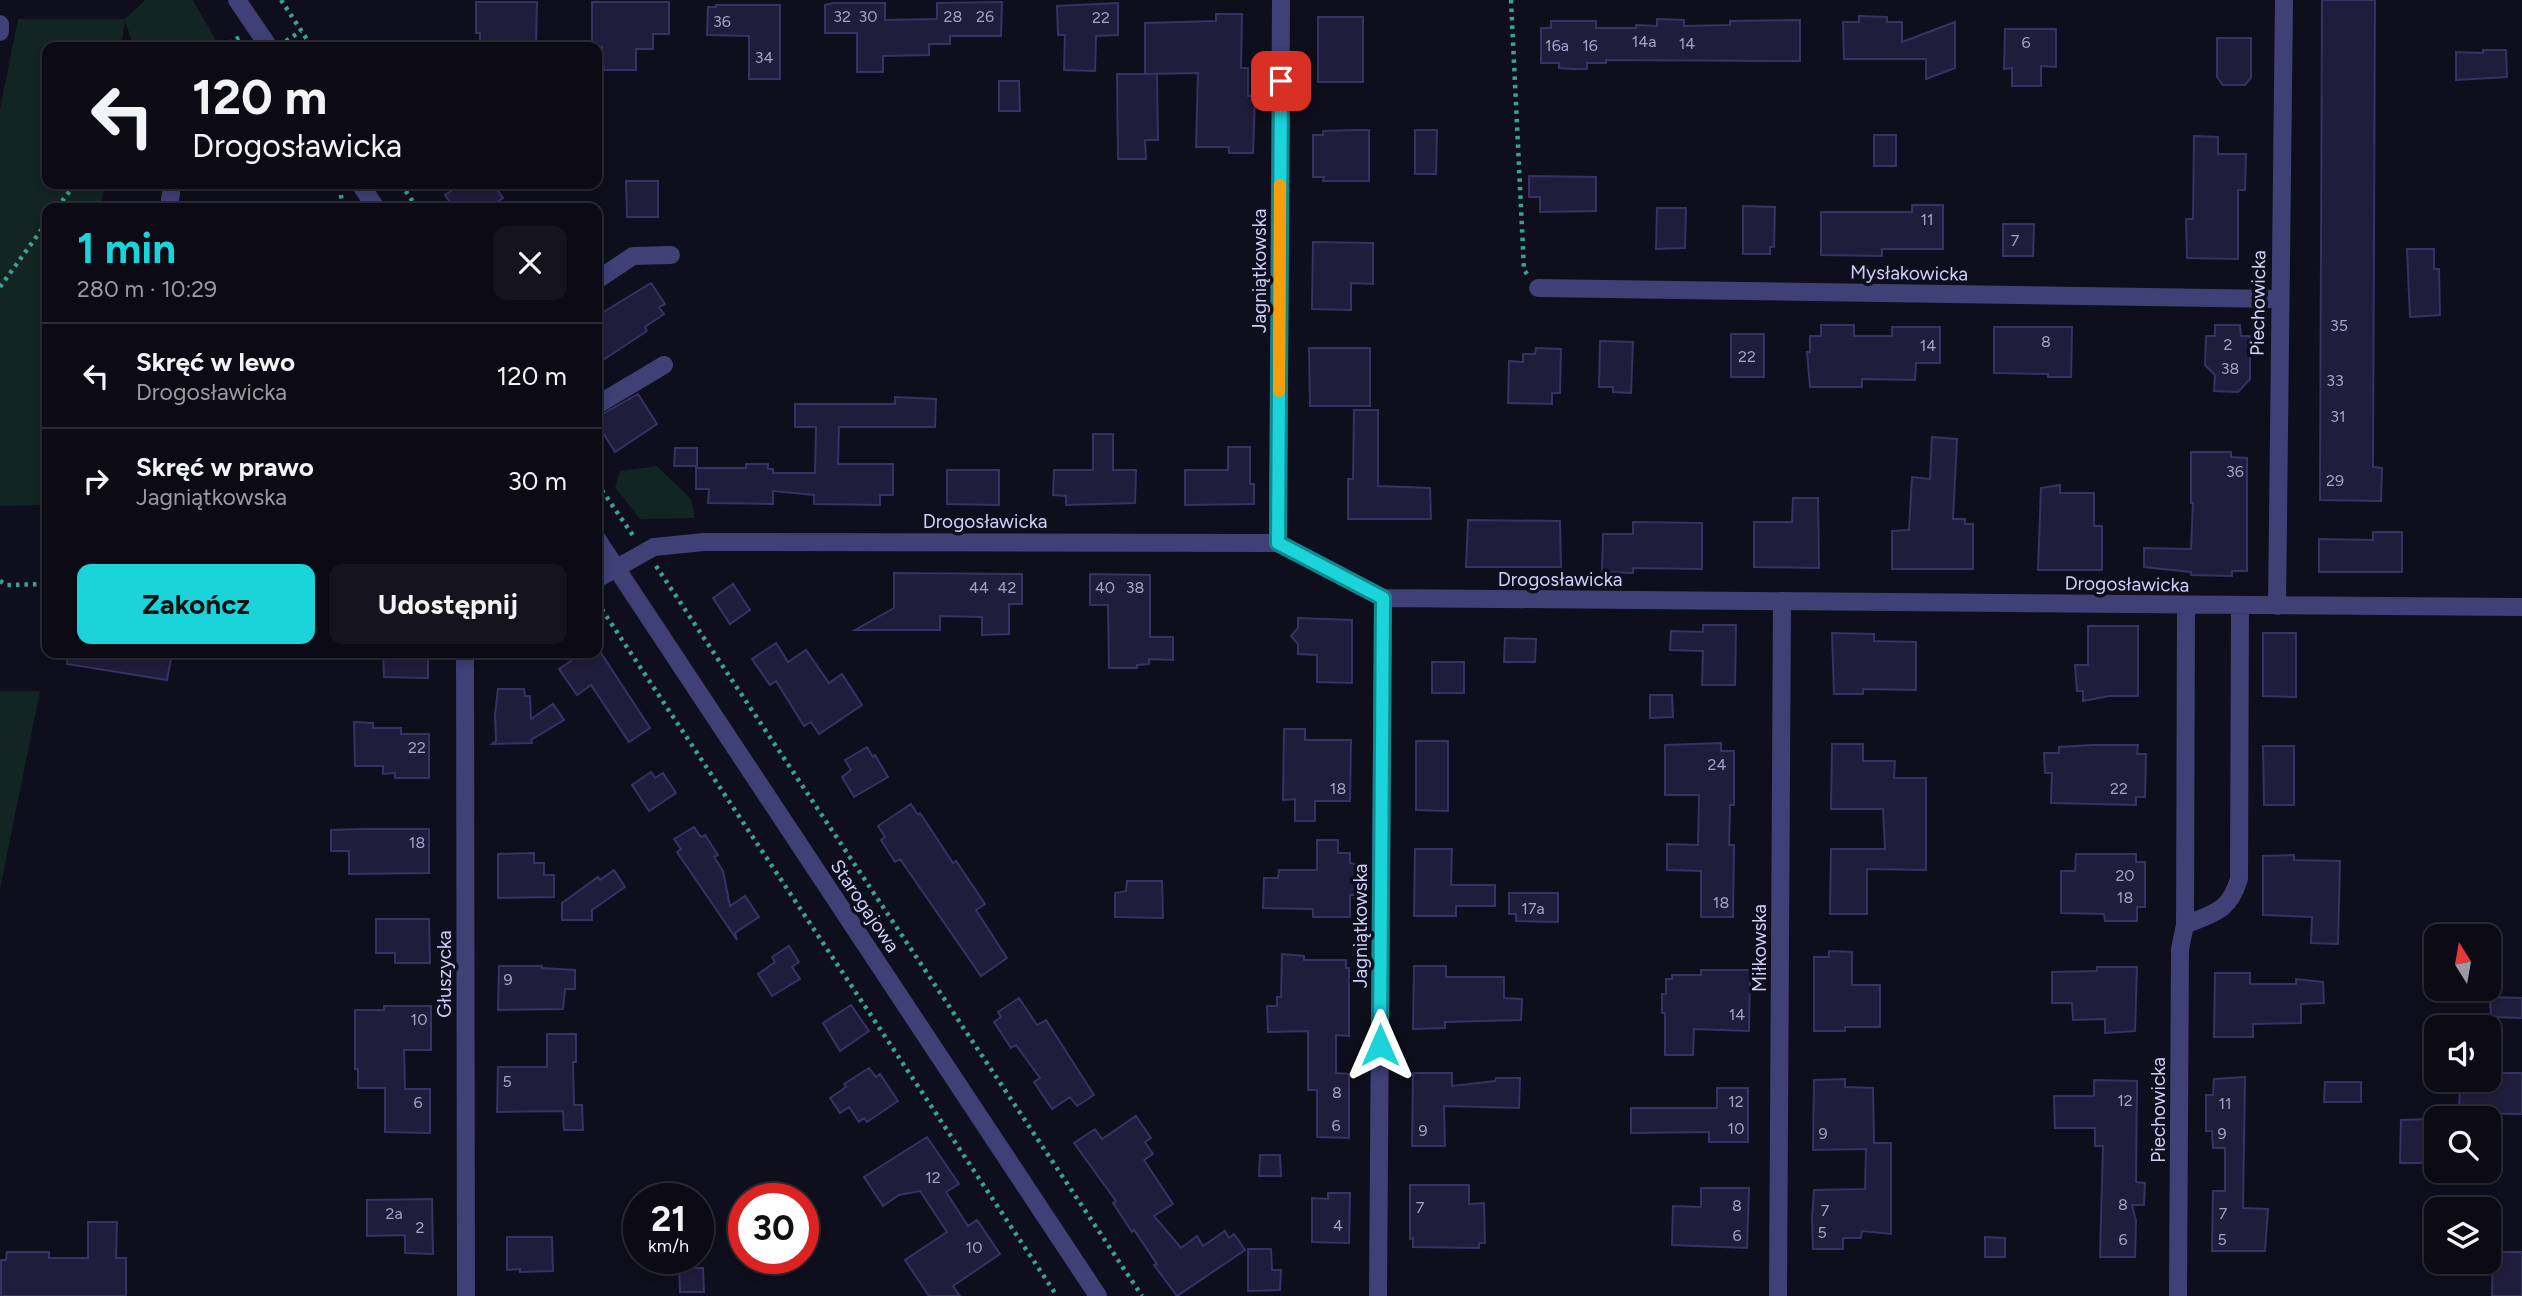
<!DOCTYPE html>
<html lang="pl">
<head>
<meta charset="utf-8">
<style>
  body { margin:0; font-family:Figtree,sans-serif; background:#14131e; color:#f1f3f6; height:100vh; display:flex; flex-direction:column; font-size:26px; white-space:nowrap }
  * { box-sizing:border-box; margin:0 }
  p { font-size:23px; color:#9a9aa0 }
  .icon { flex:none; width:38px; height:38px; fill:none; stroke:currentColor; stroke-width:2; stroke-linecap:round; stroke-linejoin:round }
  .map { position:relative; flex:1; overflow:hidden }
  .sheet { position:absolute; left:42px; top:203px; width:560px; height:455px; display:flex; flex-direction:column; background:#0b0a15; border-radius:14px; box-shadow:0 4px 10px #0003,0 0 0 2px #2b2b34 }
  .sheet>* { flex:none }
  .banner { position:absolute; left:42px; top:42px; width:560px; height:147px; border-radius:14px; box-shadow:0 4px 10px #0003,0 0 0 2px #2b2b34; background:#0b0a15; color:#f1f3f6; overflow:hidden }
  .needle { width:46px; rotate:349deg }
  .fabs { position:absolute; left:2424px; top:924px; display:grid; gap:14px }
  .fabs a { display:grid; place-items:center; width:77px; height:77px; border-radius:14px; background:#0b0a15; box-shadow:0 4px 10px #0003,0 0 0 2px #2b2b34; font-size:35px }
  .speed { position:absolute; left:623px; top:1183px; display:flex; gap:14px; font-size:35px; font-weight:700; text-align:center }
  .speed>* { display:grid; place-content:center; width:91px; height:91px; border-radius:50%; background:#0b0a15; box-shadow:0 4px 10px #0003,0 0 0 2px #2b2b34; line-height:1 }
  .speed small { font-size:18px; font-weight:400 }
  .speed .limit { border:10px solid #d22; background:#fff; color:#111 }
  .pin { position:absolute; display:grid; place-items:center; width:60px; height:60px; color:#fff; margin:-30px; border-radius:14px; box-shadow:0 4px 10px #0006 }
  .me { position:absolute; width:77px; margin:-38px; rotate:0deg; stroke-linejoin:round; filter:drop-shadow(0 0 5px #0008) }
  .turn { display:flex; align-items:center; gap:24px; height:147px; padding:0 35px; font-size:32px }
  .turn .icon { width:91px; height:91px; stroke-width:2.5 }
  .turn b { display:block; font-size:49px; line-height:60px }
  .round { display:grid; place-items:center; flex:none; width:74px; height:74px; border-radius:14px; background:#14131e }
  .overview { display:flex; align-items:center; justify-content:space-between; height:119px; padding:0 35px }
  h1 { font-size:42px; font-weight:700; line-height:52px; color:#1ad4da }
  .cta { display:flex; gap:14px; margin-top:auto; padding:14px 35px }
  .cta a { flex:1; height:80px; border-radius:14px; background:#1ad4da; color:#111; font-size:28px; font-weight:700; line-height:80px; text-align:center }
  .cta a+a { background:#14131e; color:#f1f3f6 }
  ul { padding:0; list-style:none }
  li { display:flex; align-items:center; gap:21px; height:105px; padding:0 35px; border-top:2px solid #2b2b34 }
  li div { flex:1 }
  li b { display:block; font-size:26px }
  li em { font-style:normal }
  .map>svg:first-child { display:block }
</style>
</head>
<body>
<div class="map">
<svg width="2522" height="1296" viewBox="0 0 2522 1296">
  <rect width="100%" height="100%" fill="#0f0e1c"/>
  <path fill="#122523" d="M145 0H193L215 39 203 47H134L125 21 121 47H47V184H104L101 208H47V505L0 506V109L18 19H125Z
    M657 466 691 499 695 518 640 519 615 487 620 471Z
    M0 691H40L0 889Z"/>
  <path fill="#201c3b" stroke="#383164" stroke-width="2" d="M2322 0H2375L2373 467 2382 468 2381 501 2320 500Z
    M476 2H537L536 47H491L492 41H480V33H476Z
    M592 2H669V34H653V49H636V70H604L602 47H592Z
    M1002 2 1001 36H950V44H929V55L883 56V72H857V33H825V5L833 3H885V20L937 19V3Z
    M1118 3V35L1096 36 1095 71 1064 70 1065 35H1058L1057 6Z
    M716 5H780V79H749V36L707 35 708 7H716Z
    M1216 14H1242L1241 68H1248V96H1255L1253 153H1229V147H1196L1198 73 1145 74V23L1216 21Z
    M1859 16 1887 17V22H1902V42L1955 22V68L1926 79V59H1844L1843 22H1859Z
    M1318 17H1363V82H1318Z
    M1657 19 1684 20V26L1730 25V21L1800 20V61L1606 60V63H1587V69H1574L1559 68V63H1541V28H1551V21H1596V28H1636V25L1657 26Z
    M2005 29H2056V67L2041 66V86H2012V68L2004 69Z
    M2217 38H2251V78L2245 85H2223L2217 77Z
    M2483 50H2506L2507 77 2456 80V52L2483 53Z
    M1117 74H1157L1158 140H1145L1146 159H1118Z
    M999 81H1019L1020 111H999Z
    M1356 130H1369V181H1323L1324 177H1313V135H1323V131Z
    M1415 130H1437L1436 174H1415Z
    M1874 135H1896V166H1874Z
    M2194 136 2218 137V154H2246L2245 190H2238V259L2187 258 2186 219H2193Z
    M1529 176 1596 177V211L1540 212V197H1529Z
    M626 181H658V217H627Z
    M462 184H493L503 198 488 208H454L445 195Z
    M1912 205H1943V249H1882V256L1821 255V212H1912Z
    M1743 206 1775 207 1774 247H1770V254H1743Z
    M1657 208H1686L1685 248 1656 249Z
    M2003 224H2034L2033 256H2003Z
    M1313 242 1373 243V284L1351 283V310L1312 309Z
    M2407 249H2434V269H2439L2440 315 2410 317Z
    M651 283 665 304 659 307 664 314 645 327 647 331 597 364V316Z
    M1821 325H1854V336H1892V327H1940V363H1916L1915 380 1862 379V387H1810L1807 352H1810V336H1821Z
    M2215 325H2240L2241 336H2250V379L2238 392 2214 391 2215 375 2205 365 2206 336H2215Z
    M1994 327H2072L2071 377H2048V374L1994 373Z
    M1731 334H1764V377H1731Z
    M1600 341 1633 342 1631 393 1613 392V387H1599Z
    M1309 348H1370V406H1310Z
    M1536 348 1561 349 1560 393H1552V404L1508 403 1509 361 1523 362V354H1535Z
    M638 394 657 424 615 452 597 423V417Z
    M895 397 936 399 935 427H839L838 464H893V495H880V505L814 504V495L773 491V504L708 503 709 489H696V468H746V464H768V469H773V473H815L816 427H795V404H895Z
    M1354 410H1378V486L1430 488 1431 519H1348V479H1353Z
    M1093 434H1113V470H1136L1135 503 1066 505V496L1053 495 1054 470H1093Z
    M1932 437 1957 439 1953 519H1965V524H1973V569H1892V531L1909 530 1912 477 1930 479Z
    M1228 447H1250V484H1254V504L1185 505V470H1228Z
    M675 448H697V466H674Z
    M2191 452H2231V457L2247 458V571H2232V576L2191 575V572L2144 567V548L2191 549 2193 503H2191Z
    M947 470H999V505L947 504Z
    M2060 485V493H2094V526H2102V570H2038L2041 488Z
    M1793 498H1818L1819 568 1754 567V522H1792Z
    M1468 520 1560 521 1561 567H1466Z
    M1633 522 1702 523V569L1633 568V573L1602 572 1603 534H1633Z
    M2373 532H2402V572H2319V539L2373 540Z
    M894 573 1022 574V604H1009V634L982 635V617L940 616V630H855L894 608Z
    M1090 574 1150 575V637H1173V660L1149 659V664L1137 665V668H1109L1108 605H1090Z
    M733 584 750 610 730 624 713 598Z
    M1298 618 1352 620V683L1317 682V655L1298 654V644L1291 636 1298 628Z
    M1703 625H1736L1735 685H1702L1703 651 1670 650 1671 631 1703 632Z
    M2088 626H2138V696H2109L2083 701V691H2077L2075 665H2088Z
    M1832 633 1874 634V641L1916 642V690L1863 689V694H1834Z
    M2263 633H2296V697L2263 696Z
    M1505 638 1536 639 1535 662H1504Z
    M776 643 788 662 806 650 829 683 842 674 862 705 819 734 811 722 804 726 776 681 770 685 752 659Z
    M68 653H172L167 680 67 664Z
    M383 653H428V678L384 677Z
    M566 653H601L650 728 629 742 591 685 577 695 559 669 571 661Z
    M1432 662H1464V693H1432Z
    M498 689H524L525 696H530L531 719 553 704 564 720 531 740 532 743 492 744 496 741 495 715Z
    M1650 695H1672L1673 717 1650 718Z
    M354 722 373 723V728H401V734H429V778H395V773L383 774V766H355Z
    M1284 729H1305V740H1351L1350 801H1315V821H1295V799L1283 800Z
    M1416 741H1448V811L1416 810Z
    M1721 743V751H1734V805H1730L1729 845H1734L1733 917H1701V871L1667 870V844L1698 845 1699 795H1665V745Z
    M1832 744H1863V761H1895L1894 778H1926V870L1867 869V914H1830L1831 849H1885L1883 809H1831Z
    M2092 745H2138L2137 754H2146L2145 797H2136V805L2051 803 2052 773H2045L2044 753H2059V747Z
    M2263 746H2294V805H2264Z
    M867 747 873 757 875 755 888 777 854 797 842 777 851 770 845 760Z
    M651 772 655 778 663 773 676 793 649 811 632 785Z
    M911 804 918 815 920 813 953 863 956 861 985 904 976 910 1007 958 981 976 900 859 895 862 881 840 885 837 878 826Z
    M694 827 701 837 705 835 718 855 714 857 723 871 730 906 745 896 759 917 735 933 737 940 677 852 681 849 674 839Z
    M363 829H429V873L349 874V851H331V830Z
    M1317 840H1338V853H1350V863L1358 865V895H1350V917H1313V909L1263 908 1264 878H1278L1279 870H1317Z
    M1415 849H1452L1451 885H1495V906H1456V916H1414Z
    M534 853V863H544V875H554V897L498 898V854Z
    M2076 854H2136V862H2145V907H2137V921H2105L2104 914 2061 913V871H2075Z
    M2294 855V860L2340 861 2338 944 2311 943 2312 917 2263 915V856Z
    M614 870 625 887 592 910V920H562V903L598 877 600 880Z
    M1127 881H1162L1163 918 1115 917V893L1126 891Z
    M1509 893H1558V922L1516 921V914H1509Z
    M376 919H429L430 963H395V953H376Z
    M789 946 799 962 792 967 800 979 772 996 758 974 775 962 772 957Z
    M1829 951 1852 952V985H1880V1027H1845V1031H1814V957H1829Z
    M1282 954 1304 956V960H1346V968H1349V1036L1336 1035V1073L1349 1074V1138L1317 1137V1090H1308V1031L1268 1032 1267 1006H1277V997H1281Z
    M499 966H542V968L575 970V989H565L563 1009 498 1010Z
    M1414 966H1446V977H1504V998L1522 999 1521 1020 1445 1022V1028L1413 1029Z
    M2097 967H2137L2135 1031 2105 1033V1019L2073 1020 2072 1003H2052V972L2097 971Z
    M1701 970H1750L1749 1031 1694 1029 1693 1055H1665V1013H1662V994H1666V979H1672V975H1701Z
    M2215 973H2250V984H2296V979L2323 982 2324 1003 2301 1004V1023L2253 1024V1037H2214Z
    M2490 997 2522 998V1018L2491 1017Z
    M1019 998 1037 1025 1046 1020 1094 1095 1077 1106 1070 1097 1052 1109 1034 1082 1040 1078 1016 1045 1011 1048 994 1022 1001 1017 998 1012Z
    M851 1005 869 1031 840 1051 823 1023Z
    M384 1006H431V1050H404L405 1089H430V1133L385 1132V1088H358V1069H355V1010H384Z
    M547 1034H576V1062H573L574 1105H582L583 1130H564L563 1111 497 1112 498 1067H547Z
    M869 1068 876 1077 880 1074 898 1101 867 1122 864 1118 859 1122 849 1107 840 1113 830 1098 846 1087 844 1084Z
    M1413 1073H1452V1086L1495 1081 1496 1078H1520L1519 1108 1444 1106 1445 1146H1412Z
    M2488 1073H2522V1114L2459 1113 2460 1080H2488Z
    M2245 1077 2243 1208 2268 1209 2265 1251H2212L2213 1191H2225V1148H2213L2212 1131H2206V1095H2213L2214 1079Z
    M1845 1079V1087L1873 1088 1874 1143H1891V1234L1862 1231 1861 1238H1843V1249H1813L1812 1219 1814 1190 1865 1189 1866 1149 1813 1150 1814 1080Z
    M2094 1080 2137 1081 2136 1182 2145 1183 2144 1205H2132L2136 1221 2135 1257H2100L2103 1146H2095V1128H2055L2054 1096H2094Z
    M2325 1082H2361V1102H2324Z
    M1717 1088H1748V1142H1709V1132L1631 1133V1108H1717Z
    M1136 1116 1151 1138 1145 1142 1153 1154 1144 1160 1173 1204 1154 1216 1181 1248 1197 1236 1203 1246 1225 1231 1229 1238 1234 1234 1245 1250 1177 1296 1154 1265 1157 1264 1134 1230 1132 1232 1113 1203 1116 1201 1074 1143 1095 1129 1102 1139Z
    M2429 1119V1163H2400L2401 1120Z
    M927 1137 959 1184 946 1192 968 1226 977 1220 1000 1254 953 1286 960 1296H929L905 1260 947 1232 920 1191 899 1195 883 1206 864 1177Z
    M1260 1155H1280L1281 1176H1259Z
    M1410 1185H1469V1204L1484 1203 1485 1243H1479V1248L1413 1247V1238L1410 1239Z
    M1701 1188H1749L1747 1248 1672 1245 1673 1206 1701 1207Z
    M1328 1193H1350L1349 1243 1312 1242V1198L1328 1199Z
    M432 1199 433 1254 405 1253V1235L367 1236V1200Z
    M88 1222H117L116 1258H126V1296H1V1260H6L7 1252H49V1258H88Z
    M507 1237H552L553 1271 520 1272V1269L507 1270Z
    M1985 1237 2005 1238V1257H1985Z
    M1248 1249H1271L1272 1270H1281L1280 1290 1248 1291Z
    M2493 1252H2522V1296H2492Z
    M679 1268H703L704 1292H680Z"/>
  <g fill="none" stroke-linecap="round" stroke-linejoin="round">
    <path stroke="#3ba194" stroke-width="4.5" stroke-dasharray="3.5 5" stroke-linecap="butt" d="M281 0 312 47
      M1511 0 1524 270 1527 274
      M286 41 301 31
      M221 47 240 37
      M401 184 417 208
      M341 195 342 208
      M57 208 75 184
      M0 287 47 222
      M597 483 634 537
      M656 566 1142 1296
      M0 581 7 585 47 584
      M597 602 1057 1296"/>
    <path stroke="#3e4076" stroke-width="18" d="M237 0 269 47
      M0 24V32
      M360 184 376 208
      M169 208 171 193
      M597 280 633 256 671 255
      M1538 288 2279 299
      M597 405 664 365
      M597 539 1098 1296
      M1278 543 1281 0
      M597 579 654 547 704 542 1278 543 1383 598 2522 607
      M2186 605 2185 925C2214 913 2229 912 2239 879L2240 606
      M2277 606 2284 0
      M465 653 466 1296
      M1378 1296 1383 598
      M1778 1296 1782 601
      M2178 1296 2180 949 2185 925"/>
  </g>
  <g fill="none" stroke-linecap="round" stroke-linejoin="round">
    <g stroke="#118a8e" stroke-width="18">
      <path id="route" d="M1281 81 1278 543 1383 598 1380 1045"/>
    </g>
    <use href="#route" stroke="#1ad4da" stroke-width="12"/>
    <path stroke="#f59e0b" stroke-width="12" d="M1279 391 1280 185"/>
  </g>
  <g text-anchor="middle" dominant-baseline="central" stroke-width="7" stroke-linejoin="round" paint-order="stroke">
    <g font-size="16" fill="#a5a2ca">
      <text x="842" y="16">32</text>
      <text x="868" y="16">30</text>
      <text x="953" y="16">28</text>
      <text x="985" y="16">26</text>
      <text x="1101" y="17">22</text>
      <text x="722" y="21">36</text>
      <text x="1644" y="41">14a</text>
      <text x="2026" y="42">6</text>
      <text x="1687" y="43">14</text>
      <text x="1557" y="45">16a</text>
      <text x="1590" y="45">16</text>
      <text x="764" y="57">34</text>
      <text x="1927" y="219">11</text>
      <text x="2015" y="240">7</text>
      <text x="2339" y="325">35</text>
      <text x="2046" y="341">8</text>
      <text x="2228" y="344">2</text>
      <text x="1928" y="345">14</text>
      <text x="1747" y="356">22</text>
      <text x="2230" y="368">38</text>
      <text x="2335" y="380">33</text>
      <text x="2338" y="416">31</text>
      <text x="2235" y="471">36</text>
      <text x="2335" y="480">29</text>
      <text x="979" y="587">44</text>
      <text x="1007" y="587">42</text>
      <text x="1105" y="587">40</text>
      <text x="1135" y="587">38</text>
      <text x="417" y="747">22</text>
      <text x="1717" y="764">24</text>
      <text x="1338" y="788">18</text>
      <text x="2119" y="788">22</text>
      <text x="417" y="842">18</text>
      <text x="2125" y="875">20</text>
      <text x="2125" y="897">18</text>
      <text x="1721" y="902">18</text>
      <text x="1533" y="908">17a</text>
      <text x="508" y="979">9</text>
      <text x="1737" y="1014">14</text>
      <text x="419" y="1019">10</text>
      <text x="507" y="1081">5</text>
      <text x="1337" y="1092">8</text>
      <text x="2125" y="1100">12</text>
      <text x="1736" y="1101">12</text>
      <text x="418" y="1102">6</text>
      <text x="2225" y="1103">11</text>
      <text x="1336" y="1125">6</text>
      <text x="1736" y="1128">10</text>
      <text x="1423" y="1130">9</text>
      <text x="1823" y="1133">9</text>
      <text x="2222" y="1133">9</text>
      <text x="933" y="1177">12</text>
      <text x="2123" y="1204">8</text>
      <text x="1737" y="1205">8</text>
      <text x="1420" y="1207">7</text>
      <text x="1825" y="1210">7</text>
      <text x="394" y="1213">2a</text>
      <text x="2223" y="1213">7</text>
      <text x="1338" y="1225">4</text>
      <text x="420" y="1227">2</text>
      <text x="1822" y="1232">5</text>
      <text x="1737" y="1235">6</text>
      <text x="2123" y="1239">6</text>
      <text x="2222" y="1239">5</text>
      <text x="974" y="1247">10</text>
    </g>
    <g font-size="19" fill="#d1cff9" stroke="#0f0e1c">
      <text transform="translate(1259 271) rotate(-90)">Jagniątkowska</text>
      <text transform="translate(1909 273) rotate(1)">Mysłakowicka</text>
      <text transform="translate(2258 303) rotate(-89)">Piechowicka</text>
      <text x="985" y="521">Drogosławicka</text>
      <text x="1560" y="579">Drogosławicka</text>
      <text transform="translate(2127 584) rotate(1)">Drogosławicka</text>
      <text transform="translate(865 906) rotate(56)">Starogajowa</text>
      <text transform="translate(1360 926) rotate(-90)">Jagniątkowska</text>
      <text transform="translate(1759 948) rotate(-90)">Miłkowska</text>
      <text transform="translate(444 974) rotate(-90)">Głuszycka</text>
      <text transform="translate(2158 1110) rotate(-90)">Piechowicka</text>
    </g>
  </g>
</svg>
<div class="fabs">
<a><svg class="needle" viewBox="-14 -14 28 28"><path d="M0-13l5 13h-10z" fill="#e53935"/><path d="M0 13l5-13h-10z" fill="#9a9aa0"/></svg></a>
<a><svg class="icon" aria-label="sound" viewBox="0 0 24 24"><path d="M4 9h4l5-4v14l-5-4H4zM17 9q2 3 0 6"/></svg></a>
<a><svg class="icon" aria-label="search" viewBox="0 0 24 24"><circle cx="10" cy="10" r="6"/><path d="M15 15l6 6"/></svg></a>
<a><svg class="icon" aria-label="layers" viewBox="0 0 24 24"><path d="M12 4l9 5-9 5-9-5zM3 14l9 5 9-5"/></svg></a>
</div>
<div class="speed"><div>21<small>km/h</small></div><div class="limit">30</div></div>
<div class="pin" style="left:1281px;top:81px;background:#d93025"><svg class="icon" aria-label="arrive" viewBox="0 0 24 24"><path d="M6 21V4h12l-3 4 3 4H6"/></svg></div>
<svg class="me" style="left:1380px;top:1045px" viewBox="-20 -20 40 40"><path d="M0-17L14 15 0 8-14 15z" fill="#1ad4da" stroke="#fff" stroke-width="4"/></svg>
<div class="banner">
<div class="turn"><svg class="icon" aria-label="left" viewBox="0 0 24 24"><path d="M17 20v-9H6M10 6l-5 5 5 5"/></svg><div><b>120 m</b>Drogosławicka</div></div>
</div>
<section class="sheet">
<div class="overview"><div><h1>1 min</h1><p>280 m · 10:29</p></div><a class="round"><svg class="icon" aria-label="close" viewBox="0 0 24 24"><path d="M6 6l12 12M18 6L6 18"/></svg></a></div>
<ul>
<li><svg class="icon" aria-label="left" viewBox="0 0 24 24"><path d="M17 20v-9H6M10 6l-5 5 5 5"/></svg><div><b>Skręć w lewo</b><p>Drogosławicka</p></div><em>120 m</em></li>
<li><svg class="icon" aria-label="right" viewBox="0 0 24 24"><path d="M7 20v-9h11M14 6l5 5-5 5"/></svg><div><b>Skręć w prawo</b><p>Jagniątkowska</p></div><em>30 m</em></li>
</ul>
<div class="cta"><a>Zakończ</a><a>Udostępnij</a></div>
</section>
</div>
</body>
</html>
